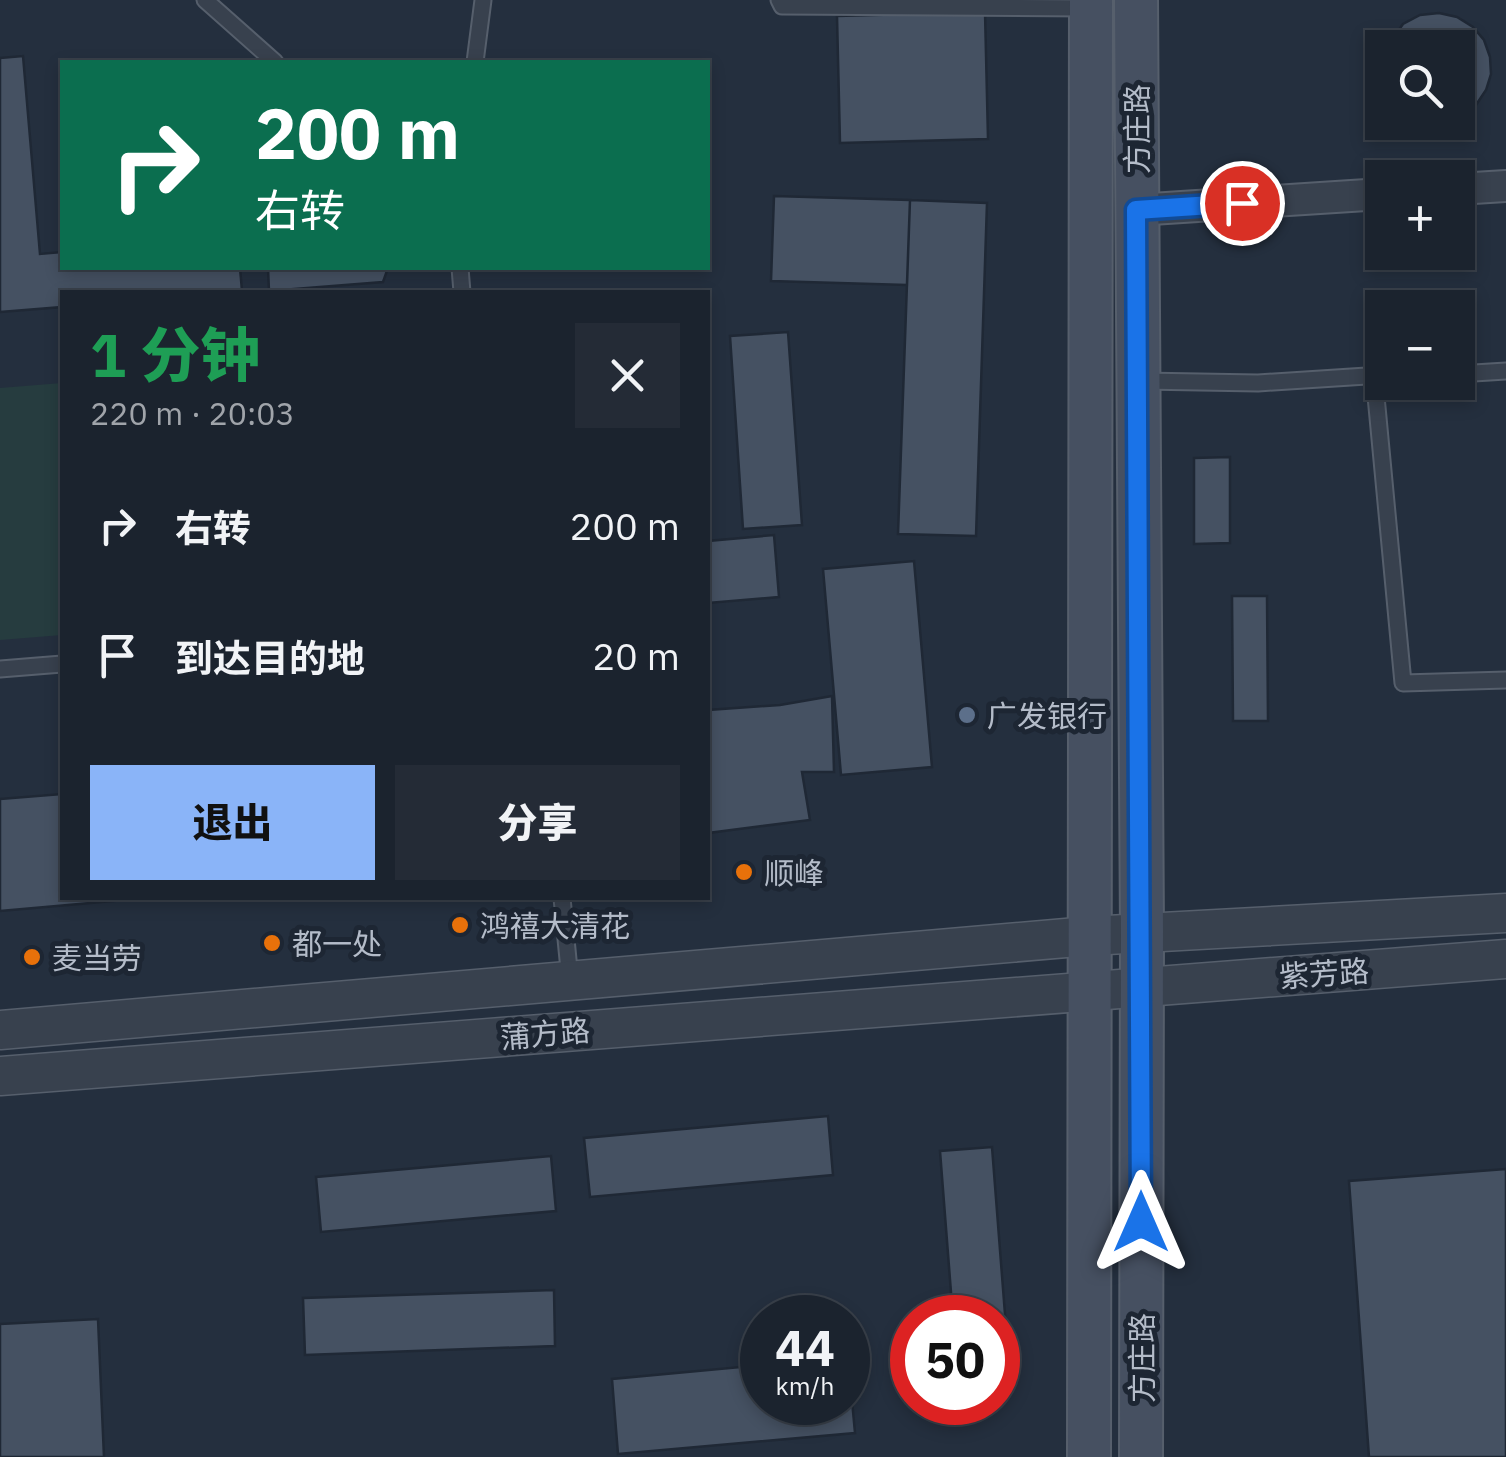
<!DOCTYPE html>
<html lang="zh">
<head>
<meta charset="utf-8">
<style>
  body { margin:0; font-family:"IBM Plex Sans","Noto Sans SC",sans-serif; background:#242b36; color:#f1f3f6; height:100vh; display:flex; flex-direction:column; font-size:38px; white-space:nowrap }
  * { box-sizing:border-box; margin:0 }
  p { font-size:32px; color:#a0a4aa }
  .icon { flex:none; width:55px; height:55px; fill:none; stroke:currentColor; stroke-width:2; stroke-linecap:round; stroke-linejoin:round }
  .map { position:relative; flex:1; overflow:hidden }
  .drawer { position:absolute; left:60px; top:290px; width:650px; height:610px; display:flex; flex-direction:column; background:#1b232e; border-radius:0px; box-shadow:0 5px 15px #0003,0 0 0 2px #39404a }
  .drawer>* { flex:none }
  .top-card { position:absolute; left:60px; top:60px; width:650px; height:210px; border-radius:0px; box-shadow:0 5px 15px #0003,0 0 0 2px #39404a; background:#0b6e4f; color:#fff; overflow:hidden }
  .tools { position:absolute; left:1365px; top:30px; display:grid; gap:20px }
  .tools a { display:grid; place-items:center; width:110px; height:110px; border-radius:0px; background:#1b232e; box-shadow:0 5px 15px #0003,0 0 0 2px #39404a; font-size:50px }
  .speed { position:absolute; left:740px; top:1295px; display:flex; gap:20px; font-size:50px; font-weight:700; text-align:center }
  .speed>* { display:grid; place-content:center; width:130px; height:130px; border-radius:50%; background:#1b232e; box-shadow:0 5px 15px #0003,0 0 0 2px #39404a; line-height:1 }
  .speed small { font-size:25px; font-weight:400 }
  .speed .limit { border:15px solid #d22; background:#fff; color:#111 }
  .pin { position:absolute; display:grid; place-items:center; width:85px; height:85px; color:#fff; margin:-42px; border:5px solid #fff; border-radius:50%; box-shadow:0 2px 10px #0007 }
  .me { position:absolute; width:110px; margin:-55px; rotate:0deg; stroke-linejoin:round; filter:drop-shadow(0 0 8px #0008) }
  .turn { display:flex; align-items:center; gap:35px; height:210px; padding:0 30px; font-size:45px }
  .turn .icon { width:130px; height:130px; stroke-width:2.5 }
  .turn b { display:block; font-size:70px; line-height:85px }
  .round { display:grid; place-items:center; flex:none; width:105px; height:105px; border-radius:0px; background:#242b36 }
  .overview { display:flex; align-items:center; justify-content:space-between; height:170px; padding:0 30px }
  h1 { font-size:60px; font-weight:800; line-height:75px; color:#1e9e55 }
  .action { display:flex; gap:20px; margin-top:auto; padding:20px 30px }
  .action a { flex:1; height:115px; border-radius:0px; background:#8ab4f8; color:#111; font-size:40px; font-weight:800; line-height:115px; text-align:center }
  .action a+a { background:#242b36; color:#f1f3f6 }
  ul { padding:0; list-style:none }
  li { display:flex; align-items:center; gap:30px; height:130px; padding:0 30px }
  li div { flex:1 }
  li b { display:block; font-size:38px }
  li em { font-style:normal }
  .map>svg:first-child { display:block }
</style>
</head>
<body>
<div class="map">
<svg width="1506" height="1457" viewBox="0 0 1506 1457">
  <rect width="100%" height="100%" fill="#242f3e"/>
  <path fill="#263c3f" d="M62 383V635L0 640V388Z"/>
  <path fill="#455162" stroke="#1f2835" stroke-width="2.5" d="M985 12 988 139 840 143 837 16Z
    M1439 13 1457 17 1473 27 1484 40 1490 57 1491 74 1486 90 1476 105 1458 117V48H1386L1403 24 1420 15Z
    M23 56 40 254 62 252V268H240L242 291 62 292V307L0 312V58Z
    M774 196 910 200 907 285 771 281Z
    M910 200 987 203 976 536 898 534Z
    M268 268H388L383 282 269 291Z
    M788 332 802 525 743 529 730 336Z
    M1230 457V543L1194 544V458Z
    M774 535 779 597 708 603V541Z
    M914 561 932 767 841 775 823 569Z
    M1232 596H1267L1268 721H1233Z
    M832 696 834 772H802L810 820 708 833V710L780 705Z
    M62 794V898H147L0 911V799Z
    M828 1116 833 1175 590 1197 584 1138Z
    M992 1147 1007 1340 998 1341V1318H953L940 1151Z
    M551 1156 556 1211 321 1232 316 1177Z
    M1506 1169V1457H1369L1349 1181Z
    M554 1290 555 1346 305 1355 303 1298Z
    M98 1319 104 1457H0V1324Z
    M848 1357 855 1433 618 1454 612 1379 762 1365V1402H848Z"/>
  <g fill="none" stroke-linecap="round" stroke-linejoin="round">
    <g stroke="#565f6c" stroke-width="19">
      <path id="service" d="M205 0 275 62
        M779 0 782 6 1087 8
        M475 62 483 0
        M460 268 462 292
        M1458 374 1506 371
        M1374 375 1403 683 1506 680
        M1142 381 1258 383 1382 375
        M0 669 62 664
        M562 898 570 980"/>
    </g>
    <g stroke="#565f6c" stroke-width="34">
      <path id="minor" d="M1458 189 1506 186
        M1136 210 1382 194"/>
    </g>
    <g stroke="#565f6c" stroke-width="41">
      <path id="tertiary" d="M0 1030 1089 936 1506 913
        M0 1076 1506 959"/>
    </g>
    <g stroke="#565f6c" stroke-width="46">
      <path id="secondary" d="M1136 0 1142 932 1141 1457
        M1089 1457 1091 0"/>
    </g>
    <use href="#service" stroke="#38414e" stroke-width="15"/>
    <use href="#minor" stroke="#38414e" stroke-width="30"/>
    <use href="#tertiary" stroke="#38414e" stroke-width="38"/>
    <use href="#secondary" stroke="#465061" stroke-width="42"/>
  </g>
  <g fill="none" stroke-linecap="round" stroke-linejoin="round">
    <g stroke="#114b97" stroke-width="25">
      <path id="route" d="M1141 1222 1136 210 1242 203"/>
    </g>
    <use href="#route" stroke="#1a73e8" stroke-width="18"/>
  </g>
  <circle fill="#5c6f8a" stroke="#1d2633" stroke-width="4" cx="967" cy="715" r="10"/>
  <g fill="#e8710a" stroke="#1d2633" stroke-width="4">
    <circle cx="744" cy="872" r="10"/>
    <circle cx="460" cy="925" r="10"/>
    <circle cx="272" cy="943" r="10"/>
    <circle cx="32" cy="957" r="10"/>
  </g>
  <g text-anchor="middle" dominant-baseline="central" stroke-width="10" stroke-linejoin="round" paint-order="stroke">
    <g font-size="30" fill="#b4bcc9" stroke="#1d2633">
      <text transform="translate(1136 129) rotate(-90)">方庄路</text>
      <text transform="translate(1324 973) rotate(-4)">紫芳路</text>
      <text transform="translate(545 1033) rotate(-5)">蒲方路</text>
      <text transform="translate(1141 1358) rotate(-90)">方庄路</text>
    </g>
    <g font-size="30" fill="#b4bcc9" stroke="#1d2633" text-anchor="start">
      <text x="987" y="715">广发银行</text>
      <text x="764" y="872">顺峰</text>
      <text x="480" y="925">鸿禧大清花</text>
      <text x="292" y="943">都一处</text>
      <text x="52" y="957">麦当劳</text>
    </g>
  </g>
</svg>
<div class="tools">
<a><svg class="icon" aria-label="search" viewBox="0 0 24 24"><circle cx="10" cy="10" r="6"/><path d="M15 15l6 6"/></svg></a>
<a>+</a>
<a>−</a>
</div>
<div class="speed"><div>44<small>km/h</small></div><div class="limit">50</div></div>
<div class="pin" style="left:1242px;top:203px;background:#d93025"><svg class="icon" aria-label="arrive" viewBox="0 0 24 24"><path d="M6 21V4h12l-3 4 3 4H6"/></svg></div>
<svg class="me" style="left:1141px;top:1222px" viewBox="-20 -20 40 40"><path d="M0-17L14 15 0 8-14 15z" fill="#1a73e8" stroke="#fff" stroke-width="4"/></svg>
<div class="top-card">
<div class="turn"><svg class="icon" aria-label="right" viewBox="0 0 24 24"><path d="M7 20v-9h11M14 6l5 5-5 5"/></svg><div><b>200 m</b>右转</div></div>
</div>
<section class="drawer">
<div class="overview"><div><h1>1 分钟</h1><p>220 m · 20:03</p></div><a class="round"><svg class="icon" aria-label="close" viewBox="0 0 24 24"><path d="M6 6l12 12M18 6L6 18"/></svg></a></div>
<ul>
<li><svg class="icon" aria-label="right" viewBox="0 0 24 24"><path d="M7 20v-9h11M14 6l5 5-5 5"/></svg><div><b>右转</b></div><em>200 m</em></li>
<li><svg class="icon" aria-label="arrive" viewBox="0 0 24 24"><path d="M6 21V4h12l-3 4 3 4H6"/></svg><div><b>到达目的地</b></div><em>20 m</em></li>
</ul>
<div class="action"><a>退出</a><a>分享</a></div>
</section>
</div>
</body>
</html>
